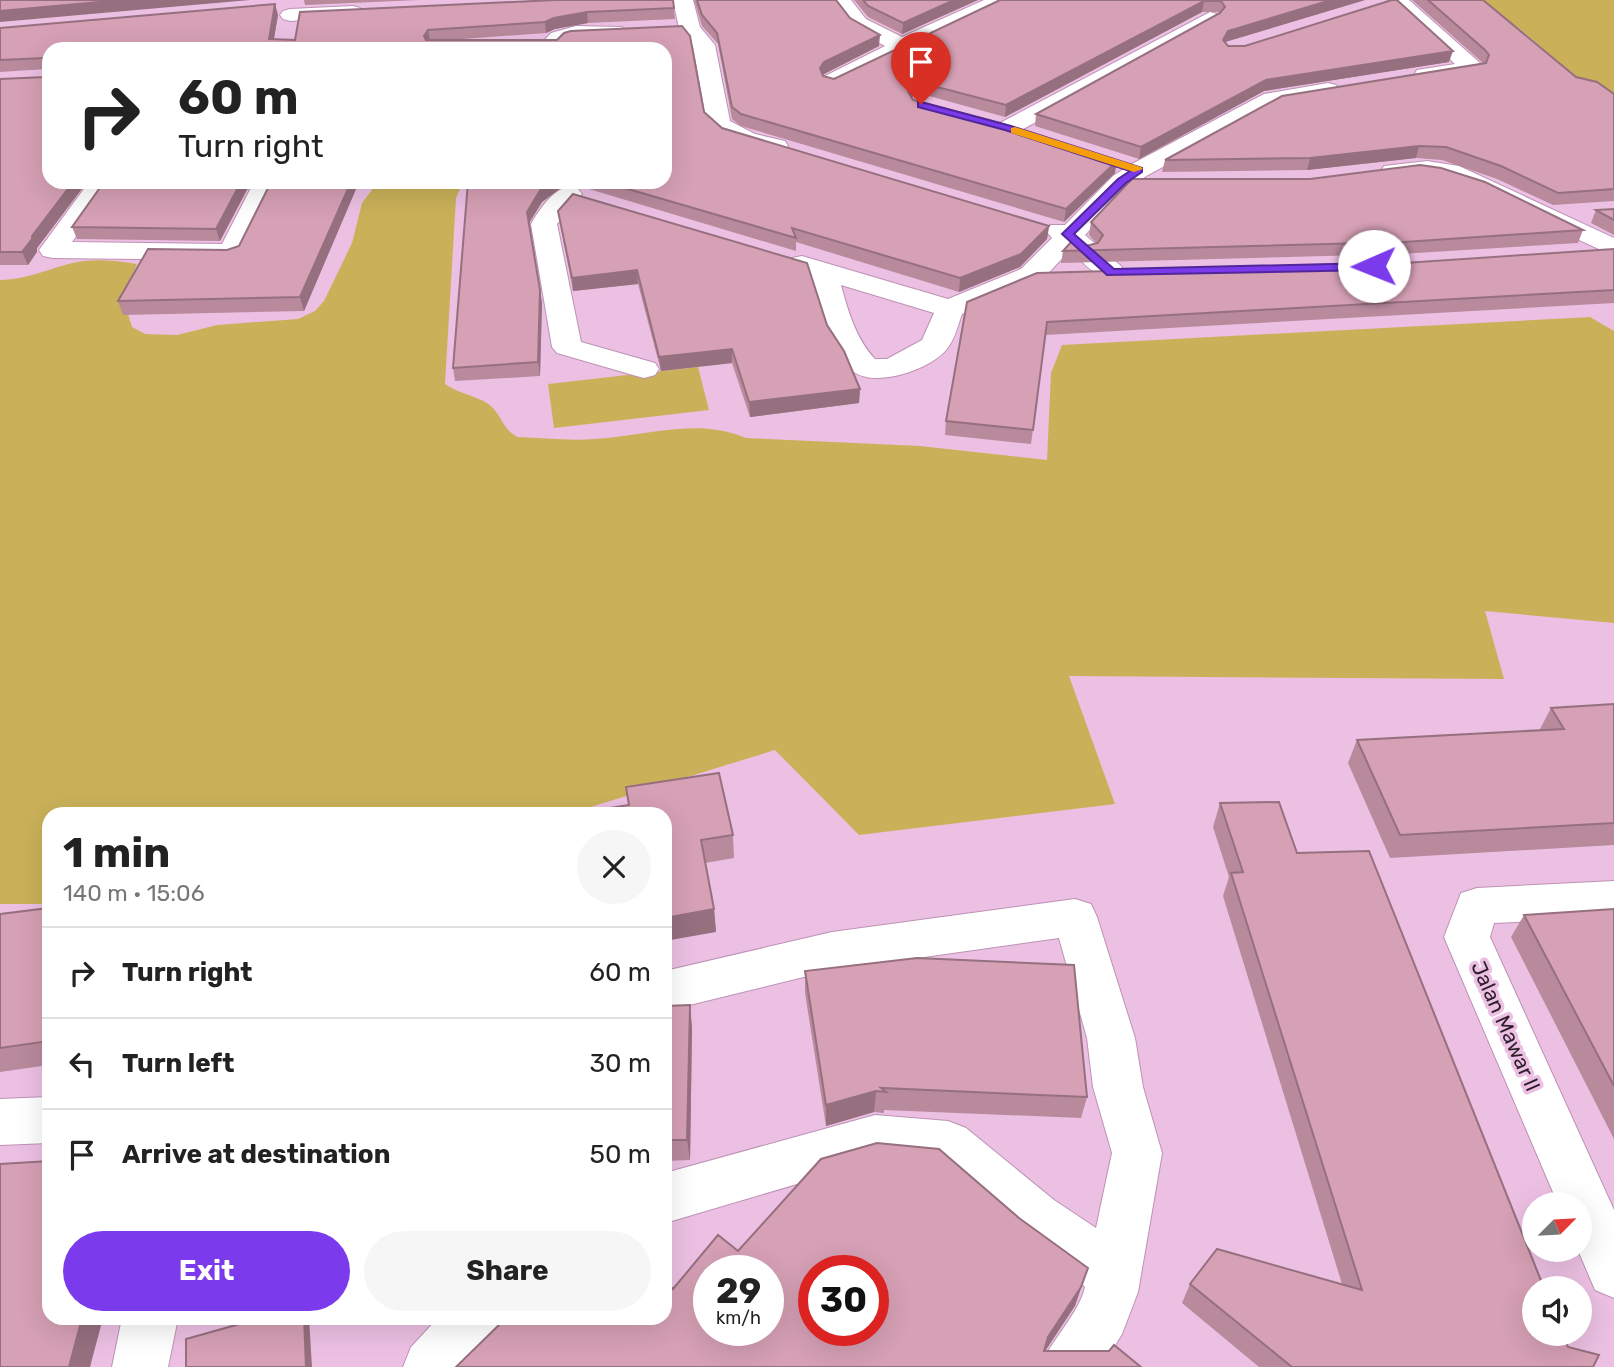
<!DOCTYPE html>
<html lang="en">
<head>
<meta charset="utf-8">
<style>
  body { margin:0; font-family:Rubik,sans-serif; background:#f6f6f6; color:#222; height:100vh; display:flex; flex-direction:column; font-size:26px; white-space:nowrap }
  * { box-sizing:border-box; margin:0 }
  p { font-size:23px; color:#767676 }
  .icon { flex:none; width:38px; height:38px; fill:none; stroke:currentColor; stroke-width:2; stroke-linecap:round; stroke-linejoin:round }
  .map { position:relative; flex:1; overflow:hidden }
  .drawer { position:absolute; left:42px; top:807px; width:630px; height:518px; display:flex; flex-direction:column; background:#fff; border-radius:21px; box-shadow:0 7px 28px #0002 }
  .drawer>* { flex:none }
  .guide { position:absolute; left:42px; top:42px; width:630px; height:147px; border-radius:21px; box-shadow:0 7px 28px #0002; background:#fff; color:#222; overflow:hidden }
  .needle { width:46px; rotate:66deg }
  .buttons { position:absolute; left:1522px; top:1192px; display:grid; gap:14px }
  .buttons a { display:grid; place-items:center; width:70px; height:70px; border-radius:50%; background:#fff; box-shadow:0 7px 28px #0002; font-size:35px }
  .speed { position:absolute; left:693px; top:1255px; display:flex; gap:14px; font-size:35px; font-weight:700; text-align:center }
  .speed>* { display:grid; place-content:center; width:91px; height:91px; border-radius:50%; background:#fff; box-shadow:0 7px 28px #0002; line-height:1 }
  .speed small { font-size:18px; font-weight:400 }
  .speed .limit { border:10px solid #d22; background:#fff; color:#111 }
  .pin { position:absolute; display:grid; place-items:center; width:60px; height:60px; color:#fff; margin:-72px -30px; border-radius:50% 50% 50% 0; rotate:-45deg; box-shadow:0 0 7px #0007 }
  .pin .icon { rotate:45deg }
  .me { position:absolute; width:77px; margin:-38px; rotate:269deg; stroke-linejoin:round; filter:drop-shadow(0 0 5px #0008) }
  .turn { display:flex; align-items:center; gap:24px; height:147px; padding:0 21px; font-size:32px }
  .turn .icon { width:91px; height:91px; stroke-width:2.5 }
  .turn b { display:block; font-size:49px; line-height:60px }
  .round { display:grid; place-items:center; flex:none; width:74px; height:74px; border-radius:37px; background:#f6f6f6 }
  .headline { display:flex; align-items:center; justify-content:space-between; height:119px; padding:0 21px }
  h1 { font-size:42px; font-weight:700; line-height:52px }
  .button { display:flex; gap:14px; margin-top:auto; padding:14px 21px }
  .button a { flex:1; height:80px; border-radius:42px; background:#7c3aed; color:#fff; font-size:28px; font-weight:700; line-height:80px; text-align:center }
  .button a+a { background:#f6f6f6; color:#222 }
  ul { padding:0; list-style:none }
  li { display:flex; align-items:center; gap:21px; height:91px; padding:0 21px; border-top:2px solid #e0e0e0 }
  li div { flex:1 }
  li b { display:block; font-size:26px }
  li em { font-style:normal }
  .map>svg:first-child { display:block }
</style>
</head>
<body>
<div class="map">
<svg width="1614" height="1367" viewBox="0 0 1614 1367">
  <rect width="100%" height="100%" fill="#ecc0e3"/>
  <path fill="#cab159" d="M1479 0H1614V141L1575 76 1520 29 1496 16Z
    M373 182H463L456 198 445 384C459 394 482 397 492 407 502 417 504 431 518 437 543 438 569 441 595 439 645 436 697 417 746 438L920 446 1047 460 1051 373 1062 345 1590 317 1614 331V623L1485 611 1504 679 1069 676 1115 804 859 835 775 750 568 814H49V904H0V280C23 280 43 271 65 265 89 258 112 260 137 264L123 298 132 327 145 334 177 335 217 325 298 319 315 311 324 301 352 243 362 203 374 187Z
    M698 367 709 410 554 428 548 384Z"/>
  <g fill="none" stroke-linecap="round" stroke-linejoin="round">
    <g stroke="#bd92b4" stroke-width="2">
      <path id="street" d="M673 0H693L700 27 715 45 730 121 755 134 785 141 788 146 785 151C764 156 719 142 707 124L693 46 679 28Z
        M831 0H851L866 19 902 37 984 0H1011L1008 4 833 88 825 86 822 81 825 76 885 46 852 28Z
        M1387 0H1409L1480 63 1483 68 1480 73 1425 82 1417 80 1414 75 1417 70 1455 64Z
        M353 6 360 8 363 12 360 16 290 21 283 19 280 15 283 11 290 9Z
        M1210 12 1217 14 1220 18 1217 22 1016 133H1000L996 128 1000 123Z
        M576 26 622 27 625 32 622 37C600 42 574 32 558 49H536L551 33Z
        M1328 83 1336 85 1339 90 1336 95 1278 105 1148 175 1131 186 1085 235 1121 266 1125 272 1121 278C1099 283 1085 264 1070 250L1041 281 962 314C958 325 955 339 947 349 931 369 877 388 854 372 830 355 817 304 811 276L792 270 788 264 792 258 802 256 948 299 1021 269 1052 238 1046 231 1050 225H1065L1113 176 1130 165 1264 94ZM841 285 934 313 922 340 887 359H875C856 339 848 311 841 285Z
        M1427 161 1459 166 1614 238V256L1444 178C1424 175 1403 181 1384 176L1381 171 1384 166Z
        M89 182H115L72 242 222 244 254 182H280L241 258 231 260 53 258 43 256 39 250Z
        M569 186 578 189 582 194 557 224 581 342 655 363 659 369 655 375 644 378 633 375 557 353 552 347 531 224C540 209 551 191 569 186Z
        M1614 881V917L1494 923 1490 937 1614 1210V1298L1595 1290 1578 1250H1580V1204H1558L1444 937 1461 893 1477 888Z
        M1075 899 1091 904 1097 917 1135 1038 1143 1087 1162 1153 1138 1292 1122 1334 1102 1367H1040C1051 1340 1079 1314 1085 1287L1078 1279 1016 1236 937 1167 875 1161 665 1223V1173L875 1115 948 1121 966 1128 1054 1200 1096 1228 1112 1153 1093 1087 1087 1038 1059 938 832 970 665 1011V971L832 932Z
        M49 1097V1143L0 1145V1099Z
        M122 1318H178L168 1367H112Z
        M438 1318H503L495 1338 469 1367H403L411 1347Z"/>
    </g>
    <use href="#street" fill="#fff" fill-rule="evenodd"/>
  </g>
  <path fill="#b88a9c" d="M304 0H419L305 5Z
    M555 0H673L675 19 588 23 555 29 546 33 449 40H557L564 33 571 31 682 26 690 36 704 112 722 128 1049 226 1047 239 1020 267 959 292 796 242V251L579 186 562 187 542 202 529 224 542 303 540 376 455 381 453 368 468 182H665V49H49V182H87L37 248V252L28 265H0V79L45 77 47 74V69L0 72V28L275 4 278 15 274 39 295 40 300 12Z
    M694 0H836L850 18 879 46 824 74 823 75 834 79 1000 0H1365L1225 42 1228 46 1449 62 1264 91 1139 159 1035 126 1036 114 1220 13 1219 12H1202L1005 117 922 94 912 97 913 100 1115 173 1064 222 741 126 732 119 718 44 702 26Z
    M854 0H978L902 34 868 17Z
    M1412 0H1483L1576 77 1614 94V201L1553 205 1497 179 1442 160 1416 158 1307 170 1162 172 1165 160 1483 63Z
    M251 182 220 241 77 239 72 227Z
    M271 182H359L304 311 123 315 118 301 227 250 239 246Z
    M1614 209V235L1591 223 1596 210Z
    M558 211 827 325 860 389 859 403 750 417 732 363 661 371 638 284 573 291Z
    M1091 222 1583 230 1578 243 1400 254 1061 263 1063 251 1096 243 1089 235Z
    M1614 249V303L1045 335 1031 444 945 435 946 421 967 302 1404 263Z
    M1614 704V845L1390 858 1348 763 1357 740 1539 731 1551 708Z
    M1220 803 1297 853 1568 1347 1593 1367H1259L1182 1303 1190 1284H1342L1223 896 1229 877 1213 827Z
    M665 814 733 835 734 858 705 863 714 909 716 932Z
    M49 908V1065L0 1072V914Z
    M1614 909V1139L1511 937 1524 915Z
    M805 971 1087 1097 1081 1118 884 1110V1113L874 1112 826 1126 805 993Z
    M665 1006 692 1027 690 1160 665 1161Z"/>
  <path fill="#96707f" d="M122 0H250L0 22V11Z
    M954 0H978L902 34 903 23Z
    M1331 0H1365L1225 42 1223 40 1228 31Z
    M1204 1 1202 12 1005 117 1006 105Z
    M275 4 278 15 272 49 269 39Z
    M587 12 588 23 555 29 546 33 545 22 554 18Z
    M428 30 430 41 426 48 424 36Z
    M880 35 879 46 824 74 820 80V68L824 62Z
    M1453 51 1449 62 1264 91 1139 159 1141 147 1266 80Z
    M922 83V94L912 96 907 102 908 91 913 85Z
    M1419 146 1416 158 1307 170 1310 158Z
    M1117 161 1115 173 1064 222 1066 209Z
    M73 182H87L37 248V252L28 265 22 252 32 236Z
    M241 182H251L220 241 216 229Z
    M351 182H359L304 311 300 297Z
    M550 182H561L562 187 542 202 528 224 527 212 541 189Z
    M1049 226 1047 239 1020 267 959 292 960 278Z
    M637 270 638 284 573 291 572 278Z
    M540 290 542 303 540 376 538 362Z
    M732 349V363L661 371 659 357Z
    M860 389 859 403 750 417 749 402Z
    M714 909 716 932 665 941V918Z
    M690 1005 692 1027 690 1160 687 1140Z
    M876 1091 874 1112 826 1126V1105Z
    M1088 1268 1075 1306 1042 1356 1048 1337Z
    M82 1318H103L90 1367H69Z
    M304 1318H309L312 1367H306Z"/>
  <path fill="#d6a0b5" stroke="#96707f" stroke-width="2" fill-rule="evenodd" d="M0 0H122L0 11Z
    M555 0H673L674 8 587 12 554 18 545 22 428 30 424 36 426 40H557L564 33 571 31 682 26 690 36 704 112 722 128 1049 226 1021 254 960 278 792 228 796 238 604 182H665V49H49V182H73L32 236V239L22 252H0V79L45 77 47 74V60L45 58 0 60V28L275 4 269 39 295 40 300 12Z
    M697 0H836L850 18 880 35 824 62 820 68 823 76 834 79 1000 0H1331L1228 31 1223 40 1228 46H1245L1392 0H1397L1453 51 1266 80 1141 147 1036 114 1220 13 1225 7 1221 1H1204L1006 105 922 83 913 85 908 91 913 100 1000 123 1117 161 1066 209 741 114 732 107 717 33 702 15Z
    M863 0H954L903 23 868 6Z
    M1428 0H1483L1576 77 1597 82 1614 94V189L1558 193 1501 166 1446 147 1419 146 1310 158 1165 160 1282 96 1486 63 1489 55 1485 50Z
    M1420 165 1441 168 1485 182 1583 230 1404 242 1063 251 1072 241 1086 246 1098 243 1103 235 1091 222 1132 179H1310Z
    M104 182H241L216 229 72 227Z
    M271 182H351L300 297 118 301 148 249 227 250 239 246Z
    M468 182H550L541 189 527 212 540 290 538 362 453 368Z
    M573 194 807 263 827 325 844 351 860 389 749 402 732 349 659 357 637 270 572 278 558 211Z
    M1614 209V220L1596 210Z
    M1614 249V290L1047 322 1033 430 946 421 967 302 1037 273 1404 263Z
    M1614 704V823L1400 835 1357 740 1564 729 1551 708Z
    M719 773 733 835 701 840 714 909 665 918V814H572L629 805 626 787Z
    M1279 802 1297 853 1369 851 1544 1288H1535V1334H1562L1568 1347 1599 1355 1593 1367H1292L1190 1284 1217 1249 1362 1290 1231 873 1243 872 1220 803Z
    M49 908V1041L0 1048V914Z
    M1614 909V1086L1524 915Z
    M917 958 1074 965 1087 1097 881 1088 886 1092 876 1091 826 1105 805 971Z
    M690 1005 687 1140H665V1006Z
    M877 1143 939 1149 1019 1218 1088 1268 1081 1287 1048 1337 1044 1351H1109L1114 1345 1141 1367H456L506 1318H665V1281L673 1289 718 1235 738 1251 821 1159ZM709 1270H768V1330H709ZM814 1270H873V1330H814Z
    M49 1161V1318H82L69 1367H0V1164Z
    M261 1318H304L306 1367H186V1339Z"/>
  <path fill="#7c3aed" stroke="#51269a" stroke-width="2" d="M921 102 1011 126 1142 168V172L1126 183 1074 234 1114 269 1374 263 1380 266 1374 270 1107 275 1062 234 1118 179 1130 171 1005 130 918 107V102Z"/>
  <path fill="#f59e0b" d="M1015 127 1141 167 1143 169 1134 172 1011 133V128Z"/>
  <g text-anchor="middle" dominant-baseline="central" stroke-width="7" stroke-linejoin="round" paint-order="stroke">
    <g font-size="21" fill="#2e1e2b" stroke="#ecc0e3">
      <text transform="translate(1506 1026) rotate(66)">Jalan Mawar II</text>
    </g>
  </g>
</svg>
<div class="buttons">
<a><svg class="needle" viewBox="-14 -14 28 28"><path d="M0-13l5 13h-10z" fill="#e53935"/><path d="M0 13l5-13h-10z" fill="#767676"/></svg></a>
<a><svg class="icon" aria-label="sound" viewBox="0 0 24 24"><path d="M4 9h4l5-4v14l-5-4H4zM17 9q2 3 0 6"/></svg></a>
</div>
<div class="speed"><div>29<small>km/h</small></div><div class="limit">30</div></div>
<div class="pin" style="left:921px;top:104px;background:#d93025"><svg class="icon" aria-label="arrive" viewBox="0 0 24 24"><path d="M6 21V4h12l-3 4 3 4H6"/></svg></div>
<svg class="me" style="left:1374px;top:266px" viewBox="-20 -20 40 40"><circle r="19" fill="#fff"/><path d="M0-13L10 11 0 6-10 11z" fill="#7c3aed"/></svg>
<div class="guide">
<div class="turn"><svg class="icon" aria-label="right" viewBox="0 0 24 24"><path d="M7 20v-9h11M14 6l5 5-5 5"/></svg><div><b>60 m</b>Turn right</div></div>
</div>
<section class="drawer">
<div class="headline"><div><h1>1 min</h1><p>140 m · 15:06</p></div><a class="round"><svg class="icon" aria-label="close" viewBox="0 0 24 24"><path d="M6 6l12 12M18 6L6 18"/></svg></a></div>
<ul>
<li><svg class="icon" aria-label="right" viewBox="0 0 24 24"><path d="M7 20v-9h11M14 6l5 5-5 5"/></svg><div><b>Turn right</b></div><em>60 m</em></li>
<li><svg class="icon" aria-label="left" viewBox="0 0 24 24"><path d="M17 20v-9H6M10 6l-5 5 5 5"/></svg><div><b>Turn left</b></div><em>30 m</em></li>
<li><svg class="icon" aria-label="arrive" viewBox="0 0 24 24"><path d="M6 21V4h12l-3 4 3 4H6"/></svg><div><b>Arrive at destination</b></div><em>50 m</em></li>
</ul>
<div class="button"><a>Exit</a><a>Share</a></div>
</section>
</div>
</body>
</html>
